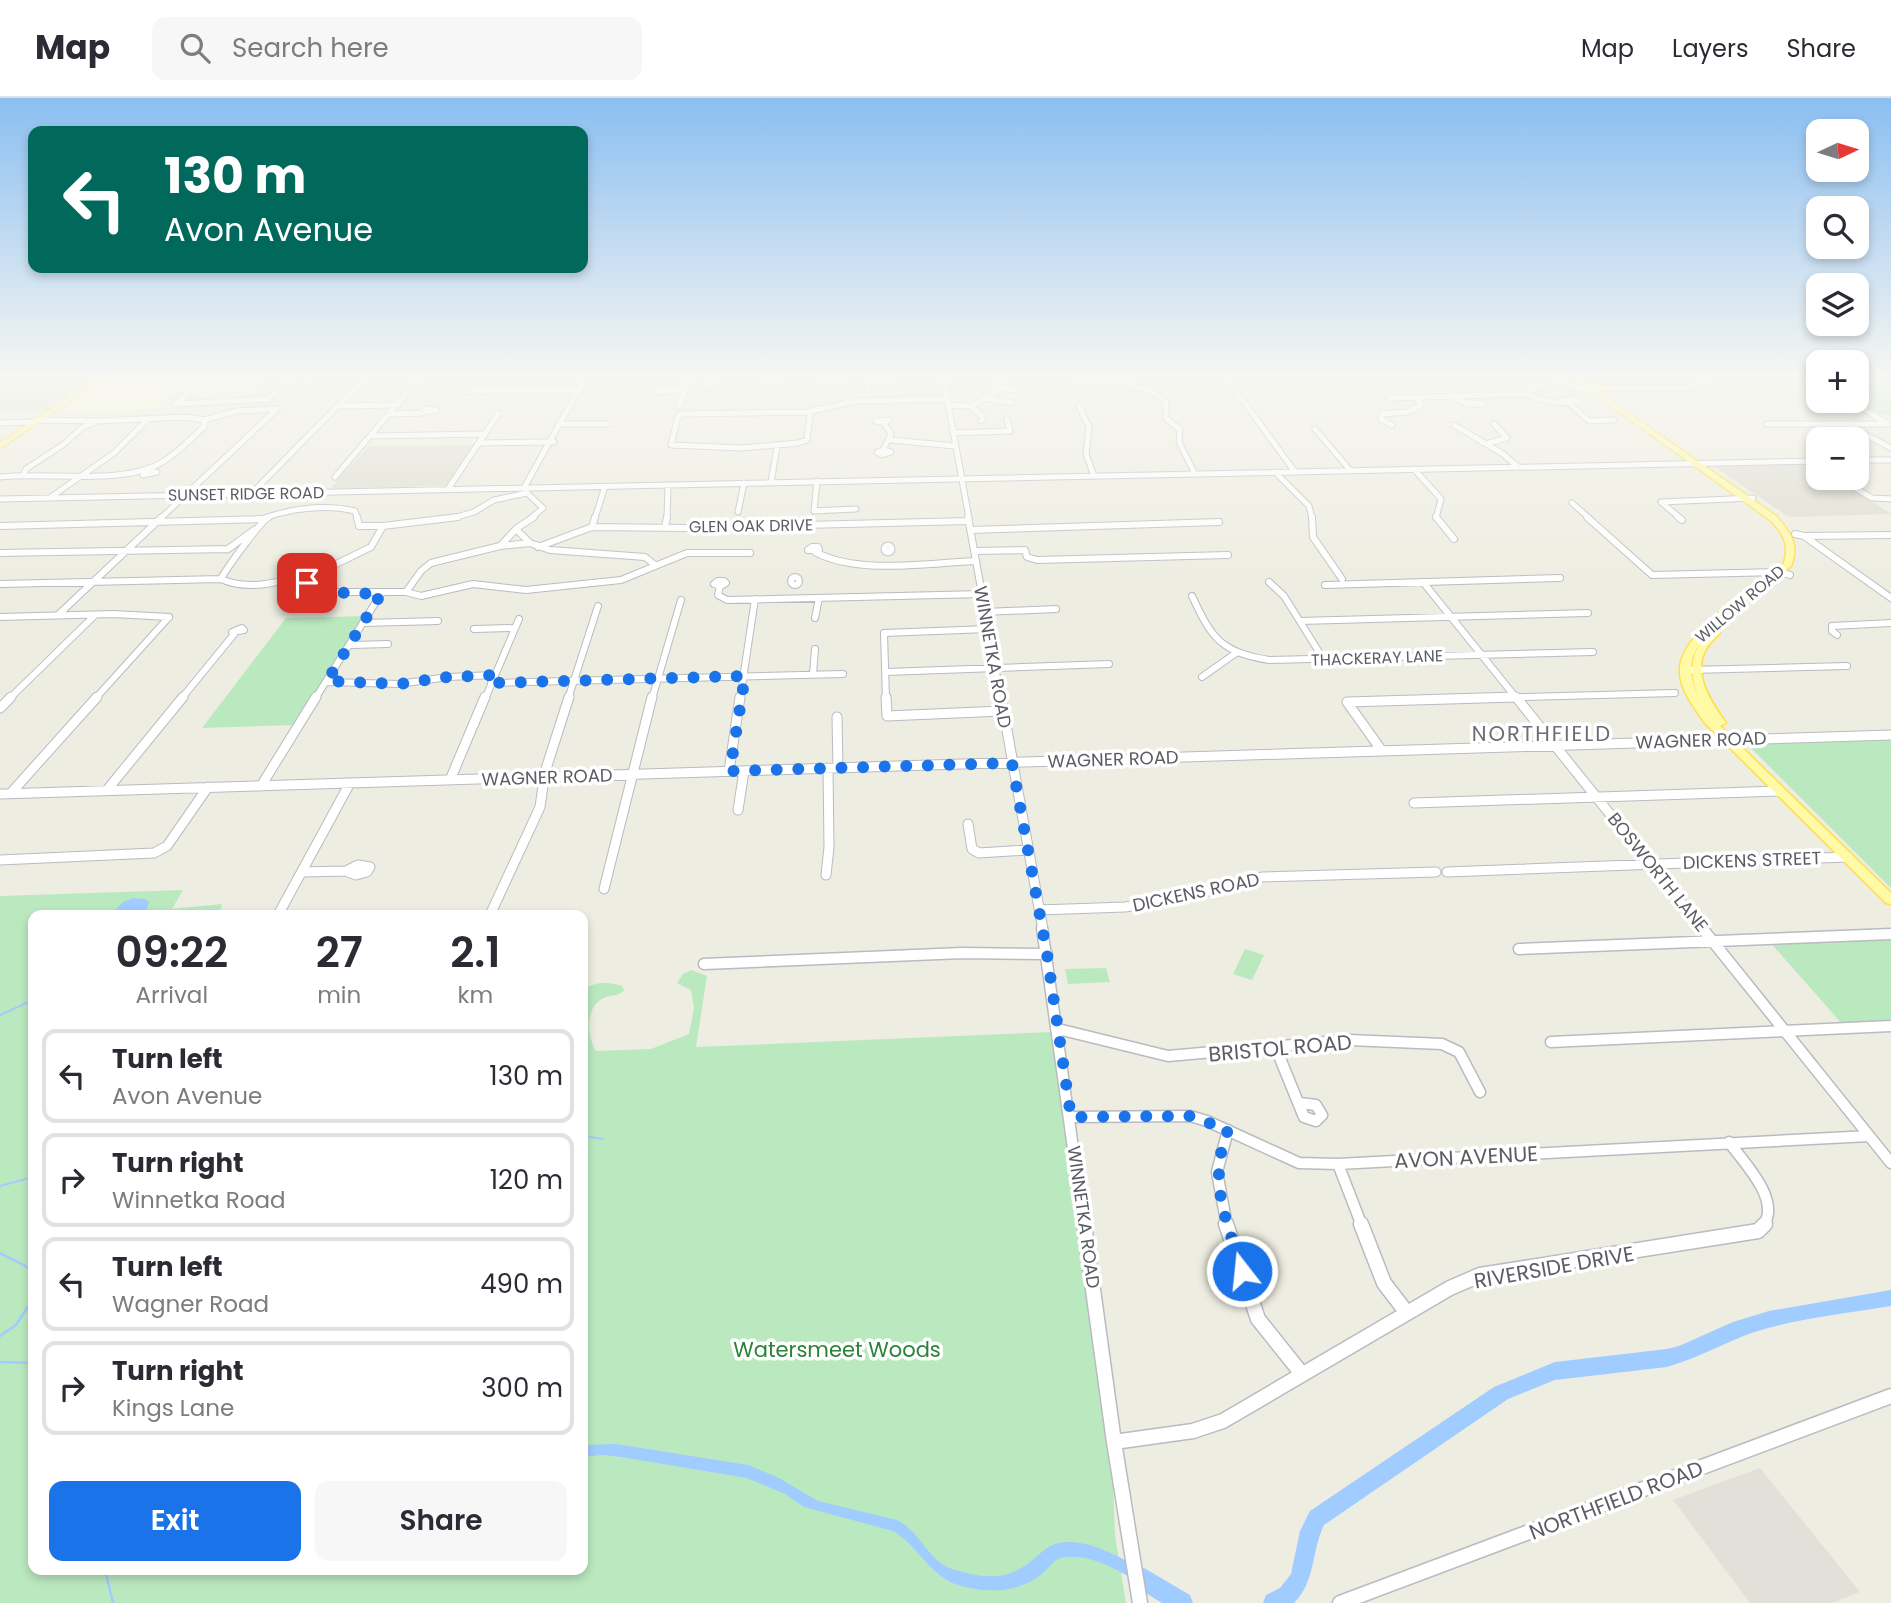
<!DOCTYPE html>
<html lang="en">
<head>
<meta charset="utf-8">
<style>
  body { margin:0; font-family:Poppins,sans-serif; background:#f7f7f7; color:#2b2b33; height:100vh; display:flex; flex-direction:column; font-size:26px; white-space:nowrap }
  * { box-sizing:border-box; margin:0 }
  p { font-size:23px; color:#7c7c81 }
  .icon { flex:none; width:38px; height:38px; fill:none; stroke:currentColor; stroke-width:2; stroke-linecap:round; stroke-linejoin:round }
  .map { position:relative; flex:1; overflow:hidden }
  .details { position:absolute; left:28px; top:812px; width:560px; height:665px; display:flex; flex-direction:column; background:#fff; border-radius:14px; box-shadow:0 4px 10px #0003 }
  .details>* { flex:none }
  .guide { position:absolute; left:28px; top:28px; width:560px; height:147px; border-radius:14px; box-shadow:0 4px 10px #0003; background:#00695c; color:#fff; overflow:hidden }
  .needle { width:46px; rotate:86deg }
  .buttons { position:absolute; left:1806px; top:21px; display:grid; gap:14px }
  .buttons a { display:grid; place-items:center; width:63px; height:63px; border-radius:14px; background:#fff; box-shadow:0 4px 10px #0003; font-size:35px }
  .pin { position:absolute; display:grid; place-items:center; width:60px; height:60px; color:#fff; margin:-30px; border-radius:14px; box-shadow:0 4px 10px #0006 }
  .me { position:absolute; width:77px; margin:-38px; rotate:344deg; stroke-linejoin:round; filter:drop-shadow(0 0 5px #0008) }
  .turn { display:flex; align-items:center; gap:24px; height:147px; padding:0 21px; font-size:32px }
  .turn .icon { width:91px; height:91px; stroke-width:2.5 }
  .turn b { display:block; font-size:49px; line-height:60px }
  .eta { display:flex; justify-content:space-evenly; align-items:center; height:119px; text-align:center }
  .eta b { font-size:42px; font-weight:600; line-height:49px }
  .action { display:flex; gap:14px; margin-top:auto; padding:14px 21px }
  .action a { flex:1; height:80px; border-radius:14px; background:#1a73e8; color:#fff; font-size:28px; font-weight:600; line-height:80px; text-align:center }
  .action a+a { background:#f7f7f7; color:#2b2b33 }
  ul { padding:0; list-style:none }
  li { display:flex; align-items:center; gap:21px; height:94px; margin:0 14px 10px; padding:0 7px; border:4px solid #e1e1e2; border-radius:14px }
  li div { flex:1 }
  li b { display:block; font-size:26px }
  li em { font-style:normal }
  header { display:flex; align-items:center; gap:42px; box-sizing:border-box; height:98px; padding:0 35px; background:#fff; border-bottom:2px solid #e1e1e2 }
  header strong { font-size:33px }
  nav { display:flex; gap:38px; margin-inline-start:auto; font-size:24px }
  .search { width:490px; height:63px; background:#f7f7f7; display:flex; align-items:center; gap:18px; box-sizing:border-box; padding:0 24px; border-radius:14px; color:#7c7c81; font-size:26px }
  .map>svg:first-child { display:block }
</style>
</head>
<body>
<header>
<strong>Map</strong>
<div class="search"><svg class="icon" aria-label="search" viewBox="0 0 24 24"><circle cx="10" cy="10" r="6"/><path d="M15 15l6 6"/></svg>Search here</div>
<nav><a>Map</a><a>Layers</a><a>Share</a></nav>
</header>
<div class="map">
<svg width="1891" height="1505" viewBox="0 0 1891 1505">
  <rect width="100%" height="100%" fill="#eeede1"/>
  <path fill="#fffad5" d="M110 278H292L266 280 251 293 176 294 154 311 60 313Z"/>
  <path fill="#e1e0d9" d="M1760 1370 1860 1494 1832 1505H1750L1673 1402Z"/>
  <path fill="#dedcd0" d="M94 278 46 313 0 314V278Z
    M476 347 447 388 331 390 368 348Z
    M1813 366 1818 369V380H1835L1891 416 1789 419 1715 369Z"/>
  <path fill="#bbe9bf" d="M1452 278H1539C1511 281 1476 299 1452 278Z
    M1857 278H1891V317H1883L1855 303Z
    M367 518 296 627 202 630 286 520Z
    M1891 640V790L1746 645Z
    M183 792 172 811 222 806 221 811 211 815 174 817H33V1472H583V900L585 891C596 883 609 884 622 888L624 893C617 899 610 896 602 901 585 910 587 939 596 953L651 951 689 936 694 910 691 892 677 885 683 876 691 872 707 878 696 949 1053 934 1113 1384 1115 1437 1126 1505H0V798Z
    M1891 839V925L1843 927 1768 842Z
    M1245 851 1264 857 1252 882 1233 876Z
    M1106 870 1110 884 1068 886 1065 871Z"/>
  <path fill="#a0ccff" d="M133 800 145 801 149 804 146 813 147 817H110L123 804Z
    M616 1346 748 1367 779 1380 818 1403 897 1422C920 1433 928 1463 952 1471 986 1481 1009 1484 1036 1459 1044 1452 1052 1445 1064 1444 1097 1442 1129 1465 1158 1480L1160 1497C1132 1482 1100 1456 1066 1459 1055 1460 1052 1466 1045 1473 1022 1495 988 1496 958 1487 928 1477 918 1447 893 1433L804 1409 785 1396 747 1380 621 1359 603 1357 583 1359V1347Z"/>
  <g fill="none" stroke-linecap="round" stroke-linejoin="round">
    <path stroke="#a0ccff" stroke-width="2" d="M0 917 33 902
      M583 1038 603 1041
      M0 1088 33 1079"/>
    <path stroke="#a0ccff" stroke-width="2.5" d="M0 1155 33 1172
      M0 1238 16 1227 33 1201
      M0 1264 33 1265
      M105 1472 113 1505"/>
    <path fill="#a0ccff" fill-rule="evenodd" d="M1891 1192V1208C1850 1215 1808 1219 1768 1230 1733 1239 1702 1259 1667 1269L1555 1282 1508 1301 1324 1427C1311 1454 1316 1483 1294 1505H1263L1266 1497 1280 1490 1291 1476 1300 1433 1310 1413 1494 1289 1555 1264 1667 1251 1679 1248 1733 1224 1769 1213Z
      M1144 1470 1190 1497 1193 1505H1162L1136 1489 1133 1481 1136 1473Z"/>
    <g stroke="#b9bbc2" stroke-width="7">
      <path id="minor-far4" d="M766 278 765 283H777L779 278
        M918 278H930
        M943 278 969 420
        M1225 278 1295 374
        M842 282 840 286 820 285Z
        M1000 283 1012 280
        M309 284 315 278
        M1118 285 1136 278
        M1809 286 1818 287
        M1069 287C1103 284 1139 280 1166 304V320L1180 332 1179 344 1195 376
        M700 289 723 286 701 285
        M1000 290 1014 292
        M473 291 481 292 467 294Z
        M677 292 659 290 652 294 686 292
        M869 292V285L897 278
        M968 292 971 294 963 293Z
        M480 293 580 291
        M187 296 175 306 269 301
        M1525 296C1542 303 1559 307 1578 303L1570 301 1559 304
        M1452 298 1467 306H1483L1464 304
        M985 300 1011 305
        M1389 300 1522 296 1538 289 1559 285 1583 291 1693 289 1713 278
        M266 303 294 278
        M1569 305 1589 323 1614 322
        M948 307 971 308
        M338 308 398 307
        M679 308 691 278
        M1079 308 1089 329 1086 356 1094 378
        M428 311 436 312 422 314Z
        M807 314 810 317 807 342 798 345 741 350 671 347 678 318 682 316Z
        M807 314 855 303 947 301
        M391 316 423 315
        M38 322 97 323 185 319 204 322 237 313 277 311
        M889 322 884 325 876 323Z
        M981 323 983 319 971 308 999 292 1000 283 993 278
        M0 325 35 324
        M559 326H608
        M1767 326H1888L1850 303
        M1392 327 1381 321 1382 316 1408 314 1421 307 1417 300
        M1454 327 1503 356 1518 369
        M1848 327 1891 350
        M1315 331 1350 372
        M953 335 1010 333 1007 321
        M370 338 484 336
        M890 342 955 348
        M479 345 554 344
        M1489 345 1507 340 1494 326
        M883 352 891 354 882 357 877 354Z
        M883 352 891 336 884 325
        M1857 362H1891
        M1414 371 1441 401 1436 420
        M145 373 157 374 143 377 147 374
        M1275 374 1309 408 1312 420
        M24 376 26 371 64 346 83 329 94 325
        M0 379C49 373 122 389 164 363 179 354 192 339 205 328L204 322
        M335 379 421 278
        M1838 380 1872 400 1891 401
        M817 383 814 413 856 411
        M771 384 777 349
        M448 391 498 316
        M251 396 367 278
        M51 399 114 355 148 321
        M0 401 1818 363
        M1572 405 1589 420
        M738 414 744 385
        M161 420 277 311
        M264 420C294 410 324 406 355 413L357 420
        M453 420 474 414 494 402 527 395
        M531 420 543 410 527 395 525 388 586 278
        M595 420 605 388
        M667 420 668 387
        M1680 420 1661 404 1753 400"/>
    </g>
    <g stroke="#b9bbc2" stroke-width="8">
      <path id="minor-far3" d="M357 419 359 428H383L458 419
        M968 419 1001 601
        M1312 419 1313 439 1342 481
        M1436 419 1454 441
        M1587 419 1652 477 1779 474 1790 477
        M1678 419 1682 422
        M0 428 263 421
        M592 429 595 419
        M665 429 667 419
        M516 431 530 445 550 452 645 459 655 467
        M970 432 1219 424
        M1795 436 1804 438 1891 500
        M1804 438 1891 437
        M884.5 451a3.5 3.5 0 1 1 7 0a3.5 3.5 0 1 1-7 0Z
        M500 448 530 445
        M538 449 592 429 685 430 969 423
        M812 449H818L819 452H808Z
        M228 451 254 432
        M974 453 1025 452 1027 459 1037 462 1228 457
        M815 454C858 477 928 465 976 463
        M0 455 228 451
        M322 473 371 449 383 428
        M791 483a4 4 0 1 1 8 0a4 4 0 1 1-8 0Z
        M309 480 306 489 315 494H406L421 498 473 486 526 492 621 482 687 455H750
        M221 481C226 471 262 421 269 419
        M221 481C254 496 294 479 327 471
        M718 483H724L726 485 721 488 714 486Z
        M1269 484 1284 498 1324 562
        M1423 484 1517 601
        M0 486 221 481
        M1325 487 1560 480
        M720 488 718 497 727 502 982 496
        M406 494 421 473 431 465 500 448 517 430 534 419
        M1192 498C1212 541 1221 554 1269 562L1593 554
        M985 514 1056 511
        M58 517 162 419
        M0 519 113 516 169 519
        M815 520 819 500
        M1300 523 1588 515
        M364 525 438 523
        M242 530 244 532 232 534Z
        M474 531 515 530
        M1837 537 1832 533V528L1891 525
        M351 547 388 546
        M1691 572 1847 568
        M886 574 1109 566
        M813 576 815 551
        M1202 579 1236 555
        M327 584 399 586 448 579 494 577
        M491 585 843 576
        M9 601 95 517
        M95 601 169 519
        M181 601 235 535
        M315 601 381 496
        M485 601 519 521
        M568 601 598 508
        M652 601 681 502
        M740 601 755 501
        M886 601 884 535 988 531
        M1452 601 1675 595"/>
    </g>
    <g stroke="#b9bbc2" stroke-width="11">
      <path id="minor-far2" d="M886 599 887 618 1002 613
        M1001 599 1043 832
        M1516 599 1703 832
        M1347 604 1516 599
        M1347 604 1382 653
        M0 610 11 599
        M837 619 838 670
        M729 673 740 599
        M450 682 485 599
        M261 688 316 599
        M107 692 183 599
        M11 695 97 599
        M0 696 1891 637
        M1414 705 1780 693
        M738 712 744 673
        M968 726 972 751 979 755 1028 752
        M0 762 154 755 167 748 208 689
        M358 767 370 769 367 774 356 777 346 773Z
        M302 774 346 773
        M1447 774 1848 759
        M826 777 829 749 828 670
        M604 791 652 599
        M1039 812 1125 809 1197 796 1262 779 1436 774
        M278 817 350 685
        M490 817 540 709 545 674 569 599"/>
    </g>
    <g stroke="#b9bbc2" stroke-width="13">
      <path id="minor-far1" d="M1042 830 1084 1128
        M1702 830 1891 1065
        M1519 851 1891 836
        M704 866 962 855 1047 856
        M1058 931 1168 958 1349 942 1442 946 1459 954 1480 994
        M1551 944 1891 928
        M1275 948 1304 1019 1316 1023 1322 1017 1316 1007 1300 1005
        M1071 1019 1190 1018 1207 1023 1299 1065 1338 1066 1869 1038
        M1729 1044C1743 1064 1782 1102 1763 1128
        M1338 1066 1362 1128
        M1227 1128 1217 1074 1228 1032"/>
    </g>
    <g stroke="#b9bbc2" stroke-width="17">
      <path id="minor" d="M1084 1126 1114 1344 1140 1505
        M1226 1126 1258 1221 1302 1276
        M1361 1126 1384 1185 1407 1215
        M1114 1344 1193 1333 1223 1323 1450 1190 1480 1177 1758 1133 1765 1126
        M1340 1505 1891 1298"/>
    </g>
    <g stroke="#ffdf49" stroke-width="3">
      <path id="major" d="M101 278H109L0 350V345Z
        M1569 278H1577L1590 288 1593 286 1619 289V291L1617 292 1593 290 1776 418C1790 434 1800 447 1791 468L1730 515 1703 542 1715 532 1720 535C1716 539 1712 543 1708 548 1690 574 1711 604 1726 625L1720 628 1891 795V806L1886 805 1704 624C1694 609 1678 589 1680 570 1683 532 1755 489 1783 467 1791 448 1783 435 1770 422ZM1699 547C1689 565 1691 582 1699 600 1690 581 1687 565 1699 547Z"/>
    </g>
    <use href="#minor-far4" stroke="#fff" stroke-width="5"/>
    <use href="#minor-far3" stroke="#fff" stroke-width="6"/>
    <use href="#minor-far2" stroke="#fff" stroke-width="9"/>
    <use href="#minor-far1" stroke="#fff" stroke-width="10"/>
    <use href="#minor" stroke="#fff" stroke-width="14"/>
    <use href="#major" fill="#fffaa5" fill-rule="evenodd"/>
  </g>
  <linearGradient id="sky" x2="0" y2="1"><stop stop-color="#8bbef1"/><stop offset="0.57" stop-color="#f7f7f2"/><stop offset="1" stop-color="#f7f7f2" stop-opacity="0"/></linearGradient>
  <rect width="1891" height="489" fill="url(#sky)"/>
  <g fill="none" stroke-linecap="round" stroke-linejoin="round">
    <path stroke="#1a73e8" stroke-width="12" stroke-dasharray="0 21.6" d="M307 485 306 489 315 494 381 496 327 583 399 586 448 579 494 577 491 585 745 578 730 673 1012 665 1047 856 1071 1019 1190 1018 1228 1032C1207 1084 1227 1122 1242 1173"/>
  </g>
  <g text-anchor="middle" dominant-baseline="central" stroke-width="7" stroke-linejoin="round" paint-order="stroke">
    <g font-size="16" fill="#5a5d64" stroke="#fff">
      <text transform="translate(246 396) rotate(-1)">SUNSET RIDGE ROAD</text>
      <text transform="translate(751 428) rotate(-1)">GLEN OAK DRIVE</text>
      <text transform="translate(1740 506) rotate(-40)">WILLOW ROAD</text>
      <text transform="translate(1377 560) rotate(-2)">THACKERAY LANE</text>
    </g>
    <g font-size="18" fill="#5a5d64" stroke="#fff">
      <text transform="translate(993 559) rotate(80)">WINNETKA ROAD</text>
      <text transform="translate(1701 642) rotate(-2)">WAGNER ROAD</text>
      <text transform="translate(1113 661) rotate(-2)">WAGNER ROAD</text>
      <text transform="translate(547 679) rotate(-2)">WAGNER ROAD</text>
      <text transform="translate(1752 762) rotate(-2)">DICKENS STREET</text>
      <text transform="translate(1658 774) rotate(51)">BOSWORTH LANE</text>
      <text transform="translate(1196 794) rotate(-12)">DICKENS ROAD</text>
      <text transform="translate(1084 1119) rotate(82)">WINNETKA ROAD</text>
    </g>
    <g font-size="21" letter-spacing="2" fill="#6a6f76" stroke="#fff">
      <text x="1542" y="635">NORTHFIELD</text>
    </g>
    <g font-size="21" fill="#5a5d64" stroke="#fff">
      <text transform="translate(1280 950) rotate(-5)">BRISTOL ROAD</text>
      <text transform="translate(1466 1059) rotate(-3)">AVON AVENUE</text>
      <text transform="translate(1554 1169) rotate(-10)">RIVERSIDE DRIVE</text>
      <text transform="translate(1616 1402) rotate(-21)">NORTHFIELD ROAD</text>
    </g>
    <g font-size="21" fill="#2b8239" stroke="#fff">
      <text x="837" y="1251">Watersmeet Woods</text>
    </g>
  </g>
</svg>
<div class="buttons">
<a><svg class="needle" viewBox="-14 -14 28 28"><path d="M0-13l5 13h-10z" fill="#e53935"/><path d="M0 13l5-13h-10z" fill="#7c7c81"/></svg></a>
<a><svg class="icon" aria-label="search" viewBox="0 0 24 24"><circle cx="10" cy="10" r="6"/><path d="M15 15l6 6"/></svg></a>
<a><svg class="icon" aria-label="layers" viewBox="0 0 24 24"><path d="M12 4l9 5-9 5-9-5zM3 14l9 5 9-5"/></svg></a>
<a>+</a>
<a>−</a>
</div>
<div class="pin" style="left:307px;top:485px;background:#d93025"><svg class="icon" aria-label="arrive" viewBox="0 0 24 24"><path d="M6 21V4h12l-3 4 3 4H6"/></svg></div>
<svg class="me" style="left:1242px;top:1173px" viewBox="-20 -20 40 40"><circle r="17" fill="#1a73e8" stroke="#fff" stroke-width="3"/><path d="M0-11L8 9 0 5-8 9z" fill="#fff"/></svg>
<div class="guide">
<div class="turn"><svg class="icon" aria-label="left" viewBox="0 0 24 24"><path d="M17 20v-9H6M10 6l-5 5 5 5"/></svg><div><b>130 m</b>Avon Avenue</div></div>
</div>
<section class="details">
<div class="eta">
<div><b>09:22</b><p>Arrival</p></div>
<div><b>27</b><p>min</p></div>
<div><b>2.1</b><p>km</p></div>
</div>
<ul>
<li><svg class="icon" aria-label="left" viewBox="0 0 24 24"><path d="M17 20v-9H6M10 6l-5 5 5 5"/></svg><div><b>Turn left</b><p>Avon Avenue</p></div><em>130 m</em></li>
<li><svg class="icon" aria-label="right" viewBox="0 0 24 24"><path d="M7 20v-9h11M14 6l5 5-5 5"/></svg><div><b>Turn right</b><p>Winnetka Road</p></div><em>120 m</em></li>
<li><svg class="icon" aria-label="left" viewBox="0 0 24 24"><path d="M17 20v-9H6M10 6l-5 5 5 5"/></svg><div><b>Turn left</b><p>Wagner Road</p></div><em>490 m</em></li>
<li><svg class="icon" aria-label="right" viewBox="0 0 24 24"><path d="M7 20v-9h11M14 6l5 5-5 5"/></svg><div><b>Turn right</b><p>Kings Lane</p></div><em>300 m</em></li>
</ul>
<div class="action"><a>Exit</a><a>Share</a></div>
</section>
</div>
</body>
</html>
